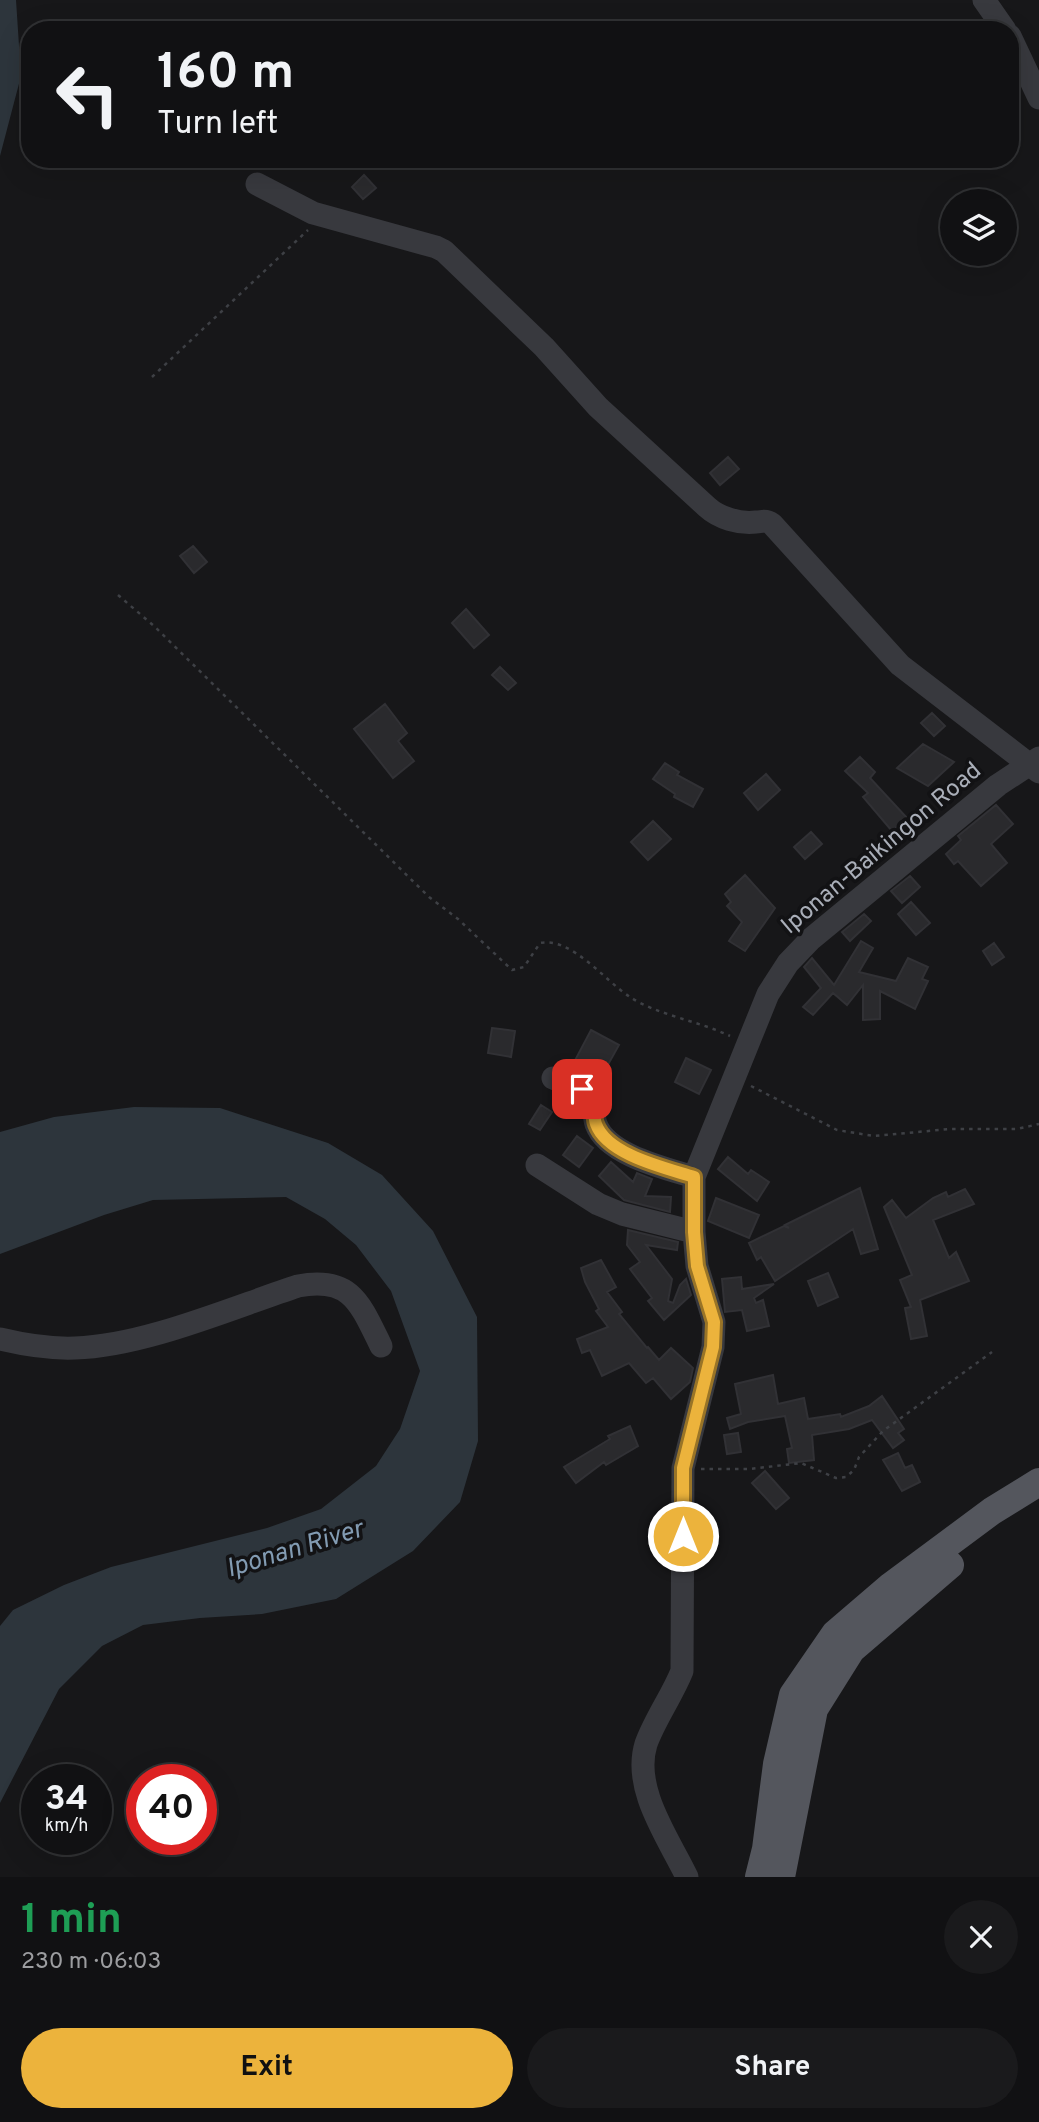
<!DOCTYPE html>
<html lang="en">
<head>
<meta charset="utf-8">
<style>
  body { margin:0; font-family:Overpass,sans-serif; background:#1a1a1c; color:#f1f3f6; height:100vh; display:flex; flex-direction:column; font-size:26px; white-space:nowrap }
  * { box-sizing:border-box; margin:0 }
  p { font-size:23px; color:#9c9da0 }
  .icon { flex:none; width:38px; height:38px; fill:none; stroke:currentColor; stroke-width:2; stroke-linecap:round; stroke-linejoin:round }
  .map { position:relative; height:1877px; overflow:hidden }
  .drawer { display:flex; flex-direction:column; background:#111113; flex:1 }
  .drawer>* { flex:none }
  .banner { position:absolute; left:21px; top:21px; width:998px; height:147px; border-radius:28px; box-shadow:0 7px 28px #0002,0 0 0 2px #303133; background:#111113; color:#f1f3f6; overflow:hidden }
  .controls { position:absolute; left:940px; top:189px; display:grid; gap:14px }
  .controls a { display:grid; place-items:center; width:77px; height:77px; border-radius:50%; background:#111113; box-shadow:0 7px 28px #0002,0 0 0 2px #303133; font-size:35px }
  .speed { position:absolute; left:21px; top:1764px; display:flex; gap:14px; font-size:35px; font-weight:700; text-align:center }
  .speed>* { display:grid; place-content:center; width:91px; height:91px; border-radius:50%; background:#111113; box-shadow:0 7px 28px #0002,0 0 0 2px #303133; line-height:1 }
  .speed small { font-size:18px; font-weight:400 }
  .speed .limit { border:10px solid #d22; background:#fff; color:#111 }
  .pin { position:absolute; display:grid; place-items:center; width:60px; height:60px; color:#fff; margin:-30px; border-radius:14px; box-shadow:0 4px 10px #0006 }
  .me { position:absolute; width:77px; margin:-38px; rotate:0deg; stroke-linejoin:round; filter:drop-shadow(0 0 5px #0008) }
  .turn { display:flex; align-items:center; gap:24px; height:147px; padding:0 21px; font-size:32px }
  .turn .icon { width:91px; height:91px; stroke-width:2.5 }
  .turn b { display:block; font-size:49px; line-height:60px }
  .round { display:grid; place-items:center; flex:none; width:74px; height:74px; border-radius:37px; background:#1a1a1c }
  .head { display:flex; align-items:center; justify-content:space-between; height:119px; padding:0 21px }
  h1 { font-size:42px; font-weight:700; line-height:52px; color:#1e9e55 }
  .cta { display:flex; gap:14px; margin-top:auto; padding:14px 21px }
  .cta a { flex:1; height:80px; border-radius:42px; background:#ecb33c; color:#111; font-size:28px; font-weight:700; line-height:80px; text-align:center }
  .cta a+a { background:#1a1a1c; color:#f1f3f6 }
  .map>svg:first-child { display:block }
</style>
</head>
<body>
<div class="map">
<svg width="1039" height="1877" viewBox="0 0 1039 1877">
  <rect width="100%" height="100%" fill="#171719"/>
  <path fill="#2d353c" d="M0 0H16L21 76 0 156Z
    M134 1107 220 1108 328 1143 382 1175 433 1231 477 1317 478 1441 460 1502 413 1551 336 1599 262 1614 200 1618 143 1625 102 1646 59 1689 0 1803V1626L13 1610 64 1585 111 1567 267 1528 321 1509 376 1466 400 1429 420 1371 391 1291 356 1245 325 1219 286 1197 153 1200 104 1215 0 1254V1132L54 1117Z"/>
  <path fill="#2a2a2d" stroke="#313135" stroke-width="2" d="M364 175 376 188 363 199 352 187Z
    M728 457 739 469 720 485 710 473Z
    M193 546 207 562 194 573 180 556Z
    M466 609 489 635 474 648 452 623Z
    M500 667 516 683 508 690 492 675Z
    M385 704 407 733 398 741 414 761 393 778 354 729Z
    M932 713 945 726 934 736 921 723Z
    M923 744 954 762 928 786 897 768Z
    M860 757 875 772 870 778 907 818 892 831 863 797 868 793 845 771Z
    M665 763 679 772 677 775 703 789 693 807 674 797 675 794 653 779Z
    M766 774 780 790 758 810 744 793Z
    M996 805 1013 824 991 844 1007 863 981 886 958 861 954 864 946 854 961 840 958 836Z
    M653 821 671 839 648 860 631 842Z
    M811 832 822 844 805 859 794 847Z
    M745 875 775 908 745 951 729 941 742 922 727 906 731 902 725 894Z
    M910 876 920 887 902 903 891 891Z
    M911 902 930 923 916 935 898 914Z
    M864 914 871 921 850 941 842 932Z
    M861 941 873 948 859 972 896 981 908 958 928 967 922 979 928 981 915 1009 880 991V1019L863 1020V985L847 1005 833 993 813 1015 803 1007 821 988 804 967 812 958 834 985Z
    M994 943 1004 957 992 965 983 951Z
    M492 1028 515 1031 511 1057 488 1053Z
    M591 1030 619 1045 600 1079 584 1071 581 1075 567 1069 571 1068Z
    M686 1058 711 1070 699 1094 675 1082Z
    M541 1105 552 1112 540 1130 529 1124Z
    M577 1136 593 1148 579 1167 563 1155Z
    M728 1157 748 1174 751 1170 769 1182 757 1201 718 1169Z
    M611 1162 633 1182 637 1173 652 1179 645 1196 671 1197 670 1212 624 1200 599 1176Z
    M860 1188 878 1249 861 1254 853 1229 775 1281 761 1257 757 1260 749 1243 784 1226 789 1228 785 1225Z
    M965 1189 974 1204 933 1220 949 1258 956 1252 969 1281 920 1300 927 1336 911 1339 905 1308 911 1307 900 1280 912 1275 884 1207 892 1200 906 1218 933 1198 946 1192 948 1197Z
    M716 1198 759 1215 749 1238 708 1221Z
    M628 1230 678 1242 677 1250 646 1245 672 1279 668 1301 673 1303 680 1285 686 1279 691 1295 664 1320 648 1301 652 1298 630 1269 640 1262 627 1245Z
    M601 1260 616 1287 607 1292 622 1312 619 1314 647 1348 648 1347 659 1360 671 1348 693 1368 690 1382 671 1399 653 1378 646 1383 629 1363 602 1376 590 1350 582 1353 577 1339 608 1327 596 1311 599 1309 585 1282 581 1268Z
    M828 1273 838 1297 818 1306 808 1281Z
    M741 1277 742 1289 774 1284 754 1298 756 1303 763 1300 769 1326 747 1331 742 1310 725 1312 722 1279Z
    M773 1375 778 1404 804 1398 808 1419 840 1414 841 1417 869 1406 882 1396 904 1429 898 1433 904 1440 893 1448 872 1420 849 1429 812 1435 814 1460 789 1463 787 1449 792 1448 785 1416 748 1422 730 1429 727 1418 741 1414 735 1384Z
    M630 1426 638 1446 606 1465 604 1462 576 1483 564 1467 610 1439 608 1436Z
    M738 1433 741 1452 727 1454 724 1435Z
    M898 1453 905 1468 912 1465 920 1482 902 1491 883 1460Z
    M765 1471 789 1498 776 1509 752 1483Z"/>
  <g fill="none" stroke-linecap="round" stroke-linejoin="round">
    <path stroke="#3e4045" stroke-width="2.5" stroke-dasharray="3.5 5" stroke-linecap="butt" d="M152 377 308 230
      M118 595 154 626 429 897 458 919 512 970 524 967 540 943C572 937 605 981 630 997 657 1015 699 1021 730 1036
      M751 1086 837 1130 874 1136 950 1129H1017L1039 1124
      M701 1469H750L801 1463 836 1478 846 1477 854 1470 859 1457 883 1431 992 1352"/>
    <path stroke="#38393e" stroke-width="23" d="M984 0 1005 30
      M1010 36 1039 98
      M257 184 313 213 436 247 444 251 544 347 598 407 707 507C719 518 739 524 756 522 763 522 765 519 772 524L900 665 1039 772
      M553 1078 594 1096C595 1104 593 1116 596 1124 607 1155 665 1168 694 1177
      M537 1165 598 1204 622 1214 694 1232
      M0 1339C25 1345 49 1349 75 1348 144 1346 231 1308 298 1286 351 1276 360 1303 381 1346
      M687 1877C669 1839 632 1789 646 1744 655 1719 672 1696 682 1671L683 1468 713 1347 714 1322 697 1266 694 1232V1177L768 994 788 963 811 939 998 785 1039 758"/>
    <path stroke="#54565d" stroke-width="28" d="M759 1877 766 1849 777 1764 793 1695 835 1634 891 1586 992 1511 1039 1482
      M781 1877 814 1709 851 1650 950 1565"/>
  </g>
  <g fill="none" stroke-linecap="round" stroke-linejoin="round">
    <g stroke="#997427" stroke-width="18">
      <path id="route" d="M582 1089 594 1096C595 1104 593 1116 596 1124 607 1155 666 1168 694 1177V1232L697 1266 714 1322 713 1347 683 1468V1536"/>
    </g>
    <use href="#route" stroke="#ecb33c" stroke-width="12"/>
  </g>
  <g text-anchor="middle" dominant-baseline="central" stroke-width="7" stroke-linejoin="round" paint-order="stroke">
    <g font-size="24" fill="#a9aeb8" stroke="#121214">
      <text transform="translate(882 849) rotate(-40)">Iponan-Baikingon Road</text>
    </g>
    <g font-size="26" font-style="italic" fill="#829bb2" stroke="#121214">
      <text transform="translate(295 1550) rotate(-17)">Iponan River</text>
    </g>
  </g>
</svg>
<div class="controls">
<a><svg class="icon" aria-label="layers" viewBox="0 0 24 24"><path d="M12 4l9 5-9 5-9-5zM3 14l9 5 9-5"/></svg></a>
</div>
<div class="speed"><div>34<small>km/h</small></div><div class="limit">40</div></div>
<div class="pin" style="left:582px;top:1089px;background:#d93025"><svg class="icon" aria-label="arrive" viewBox="0 0 24 24"><path d="M6 21V4h12l-3 4 3 4H6"/></svg></div>
<svg class="me" style="left:683px;top:1536px" viewBox="-20 -20 40 40"><circle r="17" fill="#ecb33c" stroke="#fff" stroke-width="3"/><path d="M0-11L8 9 0 5-8 9z" fill="#fff"/></svg>
<div class="banner">
<div class="turn"><svg class="icon" aria-label="left" viewBox="0 0 24 24"><path d="M17 20v-9H6M10 6l-5 5 5 5"/></svg><div><b>160 m</b>Turn left</div></div>
</div>
</div>
<section class="drawer">
<div class="head"><div><h1>1 min</h1><p>230 m · 06:03</p></div><a class="round"><svg class="icon" aria-label="close" viewBox="0 0 24 24"><path d="M6 6l12 12M18 6L6 18"/></svg></a></div>
<div class="cta"><a>Exit</a><a>Share</a></div>
</section>
</body>
</html>
